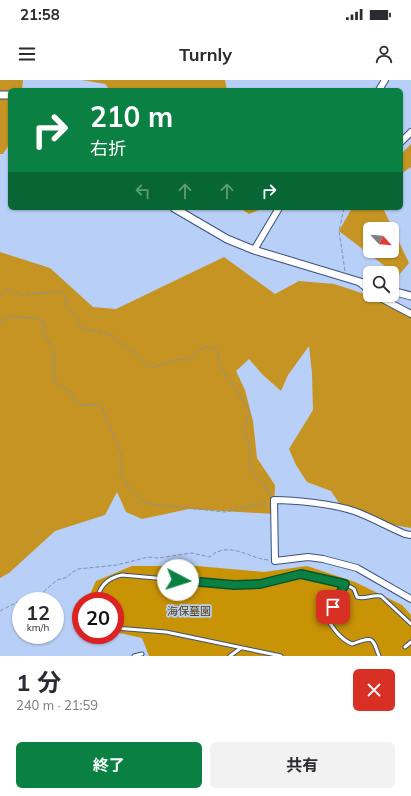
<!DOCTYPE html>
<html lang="ja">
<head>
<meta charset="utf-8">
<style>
  body { margin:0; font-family:Mulish,"Noto Sans JP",sans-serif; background:#f2f2f3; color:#2b2b33; height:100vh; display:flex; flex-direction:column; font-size:15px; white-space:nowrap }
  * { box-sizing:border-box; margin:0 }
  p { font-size:13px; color:#7c7c81 }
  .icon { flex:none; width:22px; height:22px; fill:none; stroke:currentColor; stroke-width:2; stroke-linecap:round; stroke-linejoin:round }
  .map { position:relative; height:576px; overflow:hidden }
  .drawer { display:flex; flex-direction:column; background:#fff; flex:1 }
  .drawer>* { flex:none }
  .top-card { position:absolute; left:8px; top:8px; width:395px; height:122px; border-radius:6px; box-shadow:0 1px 3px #0004; background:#0b8043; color:#fff; overflow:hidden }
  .needle { width:26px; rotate:116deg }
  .fabs { position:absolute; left:363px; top:142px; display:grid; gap:8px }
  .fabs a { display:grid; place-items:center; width:36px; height:36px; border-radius:6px; background:#fff; box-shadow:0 1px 3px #0004; font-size:20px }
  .speed { position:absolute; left:12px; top:512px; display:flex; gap:8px; font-size:20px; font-weight:700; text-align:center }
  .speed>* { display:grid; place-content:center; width:52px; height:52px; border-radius:50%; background:#fff; box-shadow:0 1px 3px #0004; line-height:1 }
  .speed small { font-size:10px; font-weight:400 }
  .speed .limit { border:6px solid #d22; background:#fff; color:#111 }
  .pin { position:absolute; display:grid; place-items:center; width:34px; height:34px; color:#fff; margin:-17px; border-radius:8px; box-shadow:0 2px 6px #0006 }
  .me { position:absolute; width:44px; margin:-22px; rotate:95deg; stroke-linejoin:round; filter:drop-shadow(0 0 3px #0008) }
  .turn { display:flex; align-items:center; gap:14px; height:84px; padding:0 16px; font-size:18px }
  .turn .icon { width:52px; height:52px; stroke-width:2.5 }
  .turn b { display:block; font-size:28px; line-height:34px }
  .lanes { display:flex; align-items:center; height:38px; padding:0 16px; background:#0003; justify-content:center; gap:20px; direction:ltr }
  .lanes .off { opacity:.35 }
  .round { display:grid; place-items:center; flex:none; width:42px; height:42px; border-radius:6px; background:#f2f2f3 }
  .summary { display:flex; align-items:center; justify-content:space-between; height:68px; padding:0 16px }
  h1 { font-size:24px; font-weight:700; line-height:30px }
  .cta { display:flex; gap:8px; margin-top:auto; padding:8px 16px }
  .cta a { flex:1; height:46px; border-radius:6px; background:#0b8043; color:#fff; font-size:16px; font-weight:700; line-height:46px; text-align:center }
  .cta a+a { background:#f2f2f3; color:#2b2b33 }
  .status { display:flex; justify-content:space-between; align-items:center; height:28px; padding:0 20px; background:#fff; direction:ltr }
  .status svg { height:11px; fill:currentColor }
  header { display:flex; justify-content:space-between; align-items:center; height:52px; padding:0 16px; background:#fff; font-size:18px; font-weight:700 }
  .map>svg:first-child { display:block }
</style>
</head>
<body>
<div class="status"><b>21:58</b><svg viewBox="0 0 49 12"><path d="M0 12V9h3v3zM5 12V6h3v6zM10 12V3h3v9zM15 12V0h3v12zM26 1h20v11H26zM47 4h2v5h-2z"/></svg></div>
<header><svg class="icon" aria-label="menu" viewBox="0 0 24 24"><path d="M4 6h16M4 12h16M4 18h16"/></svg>Turnly<svg class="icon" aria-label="person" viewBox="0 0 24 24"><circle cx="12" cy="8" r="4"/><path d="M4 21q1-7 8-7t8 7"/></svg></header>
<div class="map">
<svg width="411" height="576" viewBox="0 0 411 576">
  <rect width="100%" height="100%" fill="#b8cff7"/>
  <path fill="#c99306" d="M132 486H197L264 492 307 486 355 502 402 525 411 535V576H149L142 558 115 552V521H87L96 501Z"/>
  <path fill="#c69422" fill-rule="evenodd" d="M0 0H23L22 10H10V63L3 74H0Z
    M82 0H225L227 10H110L105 4Z
    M411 64V87L401 94V74Z
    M240 128H264L249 134Z
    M352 128H383L409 183 398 196 339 151ZM370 149H392V171H370Z
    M0 172 50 188 93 227 116 229 224 177 275 214 299 201 334 204 411 229V448L393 445 341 426 331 411 307 402 296 385 289 369 313 330 312 293 309 266 288 295 281 311 263 295 249 279 236 291 245 310 253 341 257 378 275 405 274 434 189 429 142 439 126 432 117 412 105 435 55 451 9 493 0 498Z"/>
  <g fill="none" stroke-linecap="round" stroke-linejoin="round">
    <g stroke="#3a517c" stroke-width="5">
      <path id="service" d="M345 504 327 539C334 549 340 559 352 564 373 557 372 556 379 576
        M97 521C99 506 107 498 122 495L234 505 260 504 301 494 345 504 354 509 357 517C365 520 372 514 381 516L411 544
        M115 548 166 552 281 576
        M405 567 411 562
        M134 576 142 574
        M230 576 241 568"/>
    </g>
    <g stroke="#3a517c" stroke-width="8">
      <path id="minor" d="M379 10 385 0
        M401 62 411 52
        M254 170 279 128
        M360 203 370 211
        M375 215 411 234
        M411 455 405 454C388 447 371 437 354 431 334 424 295 420 274 420L275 481 308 477 323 479 357 488 411 519"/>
    </g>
    <g stroke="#3a517c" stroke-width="9">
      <path id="tertiary" d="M0 15H10
        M174 128 227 159 254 170 370 205
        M392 211 411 216"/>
    </g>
    <path stroke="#8092b3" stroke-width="1" stroke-dasharray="4 2" stroke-linecap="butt" d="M344 128 339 151 345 191
      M0 216 7 209 21 215 51 212H60L66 215V225L77 238 81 247 87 250 108 253 113 256 116 260 135 272 147 285 154 288C165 283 176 278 188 280 198 272 202 262 217 270L221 287 249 330V335L243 351 250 366V383L254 395 264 404 271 416
      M0 241 13 236 37 239 44 242V254L54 270V302L72 313 74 319 81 325 98 324 102 328 122 376 120 393 129 408 140 419 149 424 225 432 269 422
      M0 531 27 517 41 514 57 500 68 497 71 493 78 489 117 485 148 477 158 478 192 473 209 477C212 476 214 473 217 472 235 464 253 480 270 480"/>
    <use href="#service" stroke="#fff" stroke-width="3"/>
    <use href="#minor" stroke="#fff" stroke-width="6"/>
    <use href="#tertiary" stroke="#fff" stroke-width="7"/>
  </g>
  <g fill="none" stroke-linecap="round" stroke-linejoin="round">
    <g stroke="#07532c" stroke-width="10">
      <path id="route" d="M178 500 234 505 260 504 301 494 345 504 333 527"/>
    </g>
    <use href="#route" stroke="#0b8043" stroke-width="7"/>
  </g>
  <g text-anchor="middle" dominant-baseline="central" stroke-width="3.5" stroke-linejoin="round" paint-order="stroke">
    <g font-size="11" fill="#593f01" stroke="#b8cff7">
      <text x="189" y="531">海保墓園</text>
    </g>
  </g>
</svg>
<div class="fabs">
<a><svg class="needle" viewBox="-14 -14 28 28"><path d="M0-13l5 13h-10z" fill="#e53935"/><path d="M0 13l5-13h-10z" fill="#7c7c81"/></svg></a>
<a><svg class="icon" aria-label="search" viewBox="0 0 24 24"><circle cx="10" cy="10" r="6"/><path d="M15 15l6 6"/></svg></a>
</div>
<div class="speed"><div>12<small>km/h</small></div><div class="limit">20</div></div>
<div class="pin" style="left:333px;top:527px;background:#d93025"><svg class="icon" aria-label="arrive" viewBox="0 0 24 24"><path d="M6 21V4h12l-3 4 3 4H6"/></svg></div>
<svg class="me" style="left:178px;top:500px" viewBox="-20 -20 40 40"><circle r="19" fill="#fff"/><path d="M0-13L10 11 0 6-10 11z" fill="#0b8043"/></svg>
<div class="top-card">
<div class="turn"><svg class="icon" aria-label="right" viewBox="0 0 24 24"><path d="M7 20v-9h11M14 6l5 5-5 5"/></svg><div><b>210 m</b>右折</div></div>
<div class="lanes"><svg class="icon off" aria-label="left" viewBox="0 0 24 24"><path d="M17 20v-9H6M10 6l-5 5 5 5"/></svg><svg class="icon off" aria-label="ahead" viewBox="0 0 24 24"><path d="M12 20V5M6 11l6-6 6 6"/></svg><svg class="icon off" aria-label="ahead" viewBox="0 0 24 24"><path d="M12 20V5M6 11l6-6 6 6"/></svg><svg class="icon" aria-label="right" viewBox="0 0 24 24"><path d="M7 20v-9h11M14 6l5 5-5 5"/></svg></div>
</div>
</div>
<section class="drawer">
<div class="summary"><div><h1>1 分</h1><p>240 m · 21:59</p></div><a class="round" style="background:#d93025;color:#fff"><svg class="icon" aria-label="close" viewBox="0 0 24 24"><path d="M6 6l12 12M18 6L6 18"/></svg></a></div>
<div class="cta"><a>終了</a><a>共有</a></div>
</section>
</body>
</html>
